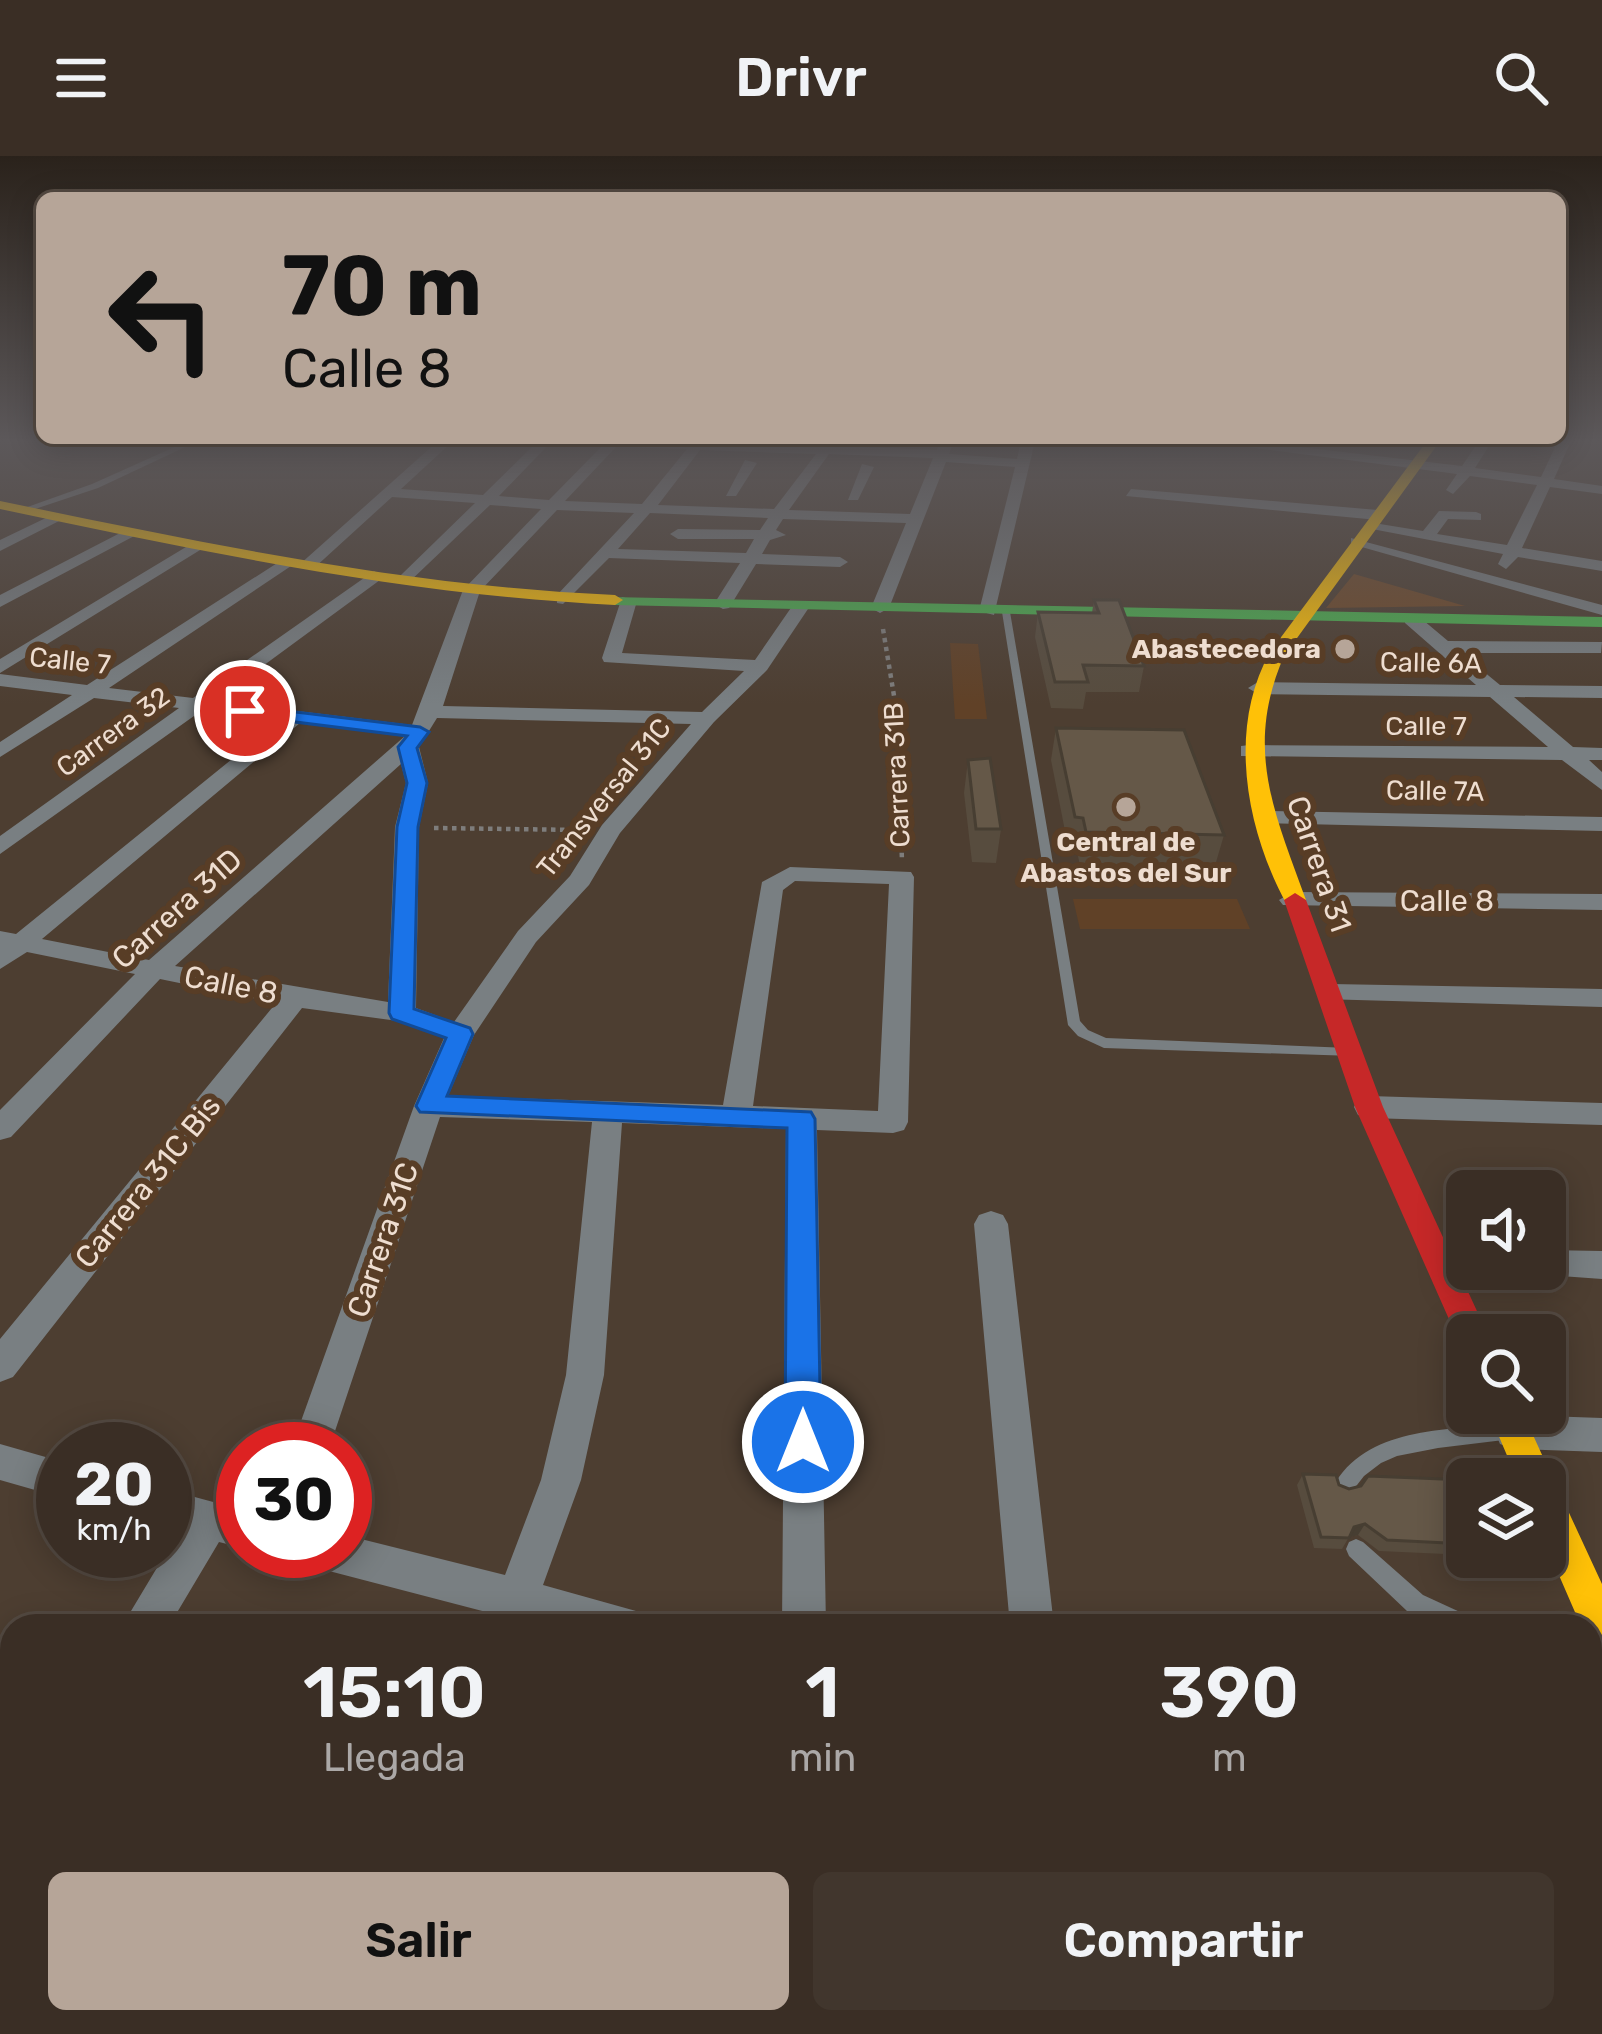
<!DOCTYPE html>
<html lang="es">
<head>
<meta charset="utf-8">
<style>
  body { margin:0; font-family:Rubik,sans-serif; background:#41362d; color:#f1f3f6; height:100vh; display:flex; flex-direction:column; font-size:45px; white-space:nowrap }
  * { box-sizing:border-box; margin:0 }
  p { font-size:39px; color:#aba8a7 }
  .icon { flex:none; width:66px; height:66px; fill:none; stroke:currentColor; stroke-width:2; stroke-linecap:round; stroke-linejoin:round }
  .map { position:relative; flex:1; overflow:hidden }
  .drawer { position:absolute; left:0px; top:1458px; width:1602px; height:420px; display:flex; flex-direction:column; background:#3a2e25; border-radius:36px 36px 0 0; box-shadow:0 6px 30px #0003,0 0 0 3px #544a42 }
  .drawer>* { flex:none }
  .guide { position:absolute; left:36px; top:36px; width:1530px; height:252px; border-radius:18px; box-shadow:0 6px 30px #0003,0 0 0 3px #544a42; background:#b6a598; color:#111; overflow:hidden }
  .tools { position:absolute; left:1446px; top:1014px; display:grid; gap:24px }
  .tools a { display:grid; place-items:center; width:120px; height:120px; border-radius:18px; background:#3a2e25; box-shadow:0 6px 30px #0003,0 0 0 3px #544a42; font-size:60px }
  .speed { position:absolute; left:36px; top:1266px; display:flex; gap:24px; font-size:60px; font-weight:700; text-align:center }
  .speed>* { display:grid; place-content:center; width:156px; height:156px; border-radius:50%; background:#3a2e25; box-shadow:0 6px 30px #0003,0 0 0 3px #544a42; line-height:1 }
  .speed small { font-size:30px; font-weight:400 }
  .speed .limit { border:18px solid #d22; background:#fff; color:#111 }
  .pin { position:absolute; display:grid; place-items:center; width:102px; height:102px; color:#fff; margin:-51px; border:6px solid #fff; border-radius:50%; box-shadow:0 3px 12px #0007 }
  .me { position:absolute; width:132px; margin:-66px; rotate:0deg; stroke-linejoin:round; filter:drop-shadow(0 0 9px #0008) }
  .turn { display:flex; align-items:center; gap:42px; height:252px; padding:0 48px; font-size:54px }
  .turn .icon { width:156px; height:156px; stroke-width:2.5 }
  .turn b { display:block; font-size:84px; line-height:102px }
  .eta { display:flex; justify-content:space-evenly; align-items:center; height:204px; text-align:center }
  .eta b { font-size:72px; font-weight:600; line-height:84px }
  .cta { display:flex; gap:24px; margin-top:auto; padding:24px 48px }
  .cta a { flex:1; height:138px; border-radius:18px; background:#b6a598; color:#111; font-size:48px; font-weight:600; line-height:138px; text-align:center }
  .cta a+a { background:#41362d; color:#f1f3f6 }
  header { display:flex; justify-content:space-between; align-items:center; height:156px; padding:0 48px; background:#3a2e25; font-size:54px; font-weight:600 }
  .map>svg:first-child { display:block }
</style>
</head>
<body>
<header><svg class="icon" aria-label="menu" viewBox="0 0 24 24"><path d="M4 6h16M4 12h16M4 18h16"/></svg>Drivr<svg class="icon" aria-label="search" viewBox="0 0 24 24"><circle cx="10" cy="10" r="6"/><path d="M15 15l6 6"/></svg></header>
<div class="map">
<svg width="1602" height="1878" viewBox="0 0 1602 1878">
  <rect width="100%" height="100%" fill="#4d3e31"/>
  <path fill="#604127" d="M950 487 978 488 987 563H955Z
    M1073 743H1237L1250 773H1080Z"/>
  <path fill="#6f4929" d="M1354 418 1465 450 1326 452Z"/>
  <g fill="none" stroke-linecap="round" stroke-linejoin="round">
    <path stroke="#7e7d7c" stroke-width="4.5" stroke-dasharray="4.5 4.5" stroke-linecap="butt" d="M883 473 897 558 902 705
      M434 672 583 674"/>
    <path fill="#797f82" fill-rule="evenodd" d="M188 285H198L98 332 26 356 19 354 92 328Z
      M1006 453 1010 456 1080 865 1088 874 1106 882 1349 892 1354 894 1356 897 1354 900 1104 892 1078 880 1068 869 1002 456Z
      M1505 1268 1512 1271 1515 1277 1512 1283 1438 1292 1397 1300 1381 1307 1364 1320 1350 1338 1343 1340 1336 1338 1333 1331C1365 1271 1446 1274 1505 1268Z
      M1356 1383 1363 1386 1423 1439 1473 1462 1476 1470H1441L1407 1455 1349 1400 1346 1393 1349 1386Z
      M1590 1502 1602 1506V1528L1590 1524Z"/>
    <path fill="#797f82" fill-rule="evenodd" d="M438 285H453L401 333 483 339 538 285H552L499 340 549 344 602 290 592 285 822 290 838 285 835 290 937 294 940 285H954L949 298 1017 303 1021 285H1035L994 459 979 455 1015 311 946 306 889 452 880 457 871 452 906 367 783 363 776 374 786 379 770 384 762 398 840 401 848 406 840 411 756 408 729 452 723 453 714 448 740 407 609 402 563 448 557 447V439L634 357 557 354 480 435 443 550 702 556 744 515 604 506 602 502 622 441 637 445 622 497 755 504 795 446 810 450 767 514 714 566 620 677 589 729 536 786 474 879 448 940 723 949 762 726 790 711 911 716 914 721 908 966 904 974 893 977 817 974 826 1470H782L786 973 622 967 604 1219 581 1324 543 1429 636 1455 643 1470H485L490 1457 329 1415 314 1409 308 1395H345V1379L505 1419 541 1324 566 1219 592 966 440 961 329 1293H291L414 950 444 882 398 865 302 852 13 1221 0 1226V1183L276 847 160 823 11 981 0 984V954L135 818 27 796 0 813V775L16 778 279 565 201 555 0 698V680L179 552 94 542 0 601V586L72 539 0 530V518L87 529 285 402 291 404V410L109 532 193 542 374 415 382 420 380 424 215 545 412 569 463 434 541 353 490 349 407 428 401 427V419L475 347 392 341 313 413 299 409ZM616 291 687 293 642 348 565 345ZM700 294 816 298 774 353 658 349ZM829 298 933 302 910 358 789 354ZM650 357 768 362 760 374 678 373 670 378 678 383H754L746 397 618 393ZM437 562 691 568 602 669 570 720 518 775 454 866 416 852 419 671 428 627 419 591ZM300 567 405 580 149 804 42 783ZM401 608 406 627 395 671 388 846 175 810ZM795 725 889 728 878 955 753 950 783 734Z
      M1201 285H1248L1462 310 1479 285H1492L1475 312 1541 321 1558 285H1571L1554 323 1602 330V338L1550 331 1522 392 1602 405V415L1518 401 1506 413 1498 408 1503 398 1372 373 1380 368 1423 375 1439 355 1476 356 1481 358V364L1448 363 1437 378 1507 389 1537 329 1470 320 1453 338 1446 334 1457 318Z
      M745 304 757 307 736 340H726Z
      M862 308 874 311 858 344H848Z
      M1131 333 1378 354 1386 359 1378 364 1126 340Z
      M50 360 63 363 0 395V384Z
      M124 375 138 378 0 451V439Z
      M1351 382 1602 449V459L1351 388Z
      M191 388 205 391 0 517V503Z
      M1405 459H1417L1448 485 1602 486 1601 497H1461L1500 529 1602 530V542L1514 541 1573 591 1602 592V604H1589L1602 616V634L1562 604 1241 600V590L1249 589 1548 591 1490 541 1258 538 1248 532 1258 526 1476 529 1405 467Z
      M1266 655 1602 661V675L1258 667V657Z
      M1292 736 1602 738V754L1283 749 1279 744Z
      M1331 828 1602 833V851L1321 843 1317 837 1321 831Z
      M1369 940 1602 947V969L1369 962 1358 959 1354 951 1358 943Z
      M991 1055 1003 1059 1008 1068 1054 1470H1010L974 1068 979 1059Z
      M1545 1094 1602 1095V1123L1533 1118 1530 1113H1545Z
      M1514 1259 1602 1262V1296L1514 1293 1500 1288 1495 1276 1500 1264Z
      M0 1288 63 1306V1342L0 1324Z
      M165 1333 243 1354V1392L219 1386 169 1470H122L179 1375 165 1371Z
      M12 1659V1722L0 1727V1664Z
      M1590 1762 1602 1766V1818L1590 1814Z
      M0 1779 12 1780V1832L0 1831Z
      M364 1866H418L415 1878H361Z
      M769 1866H823V1878H769Z
      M1196 1866H1250L1252 1878H1198Z"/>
    <path fill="#4caf50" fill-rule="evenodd" d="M609 441 1602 461V471L615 449 609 447Z"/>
    <path fill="#ffc107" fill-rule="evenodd" d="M1427 285H1440L1284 500C1244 592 1274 656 1306 744L1303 749H1287C1246 674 1227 573 1270 496Z
      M0 345C204 387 406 430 615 439L623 444 615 449C406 439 204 396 0 353Z
      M1489 1257H1523L1553 1323 1550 1330 1558 1333 1602 1428V1492L1590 1487V1470H1581L1545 1387V1323H1517Z"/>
    <path fill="#c62828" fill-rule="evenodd" d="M1295 737 1306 744 1383 951 1488 1179H1467V1191L1456 1179 1355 951 1284 744Z"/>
  </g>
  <path fill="#574c3e" d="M1094 444 1144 510 1139 536H1086L1083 553 1051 552 1035 481 1038 456 1092 457Z
    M1056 572 1224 679 1214 713 1080 710 1077 695H1069L1051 604Z
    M968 604 1001 673 996 707 972 706 964 637Z
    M1303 1318 1349 1333 1361 1330 1467 1324V1399L1379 1395 1358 1379 1349 1381 1342 1393 1314 1392 1297 1329Z"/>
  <path fill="#473e32" d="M1365 1368 1358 1379 1347 1382 1354 1371Z"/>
  <path fill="#655848" stroke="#473e32" stroke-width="3" d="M1094 444H1119L1144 510 1083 509 1088 526H1055L1038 456 1099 457Z
    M1056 572 1184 574 1224 679 1086 676 1083 662 1075 661Z
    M990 602 1001 673H976L968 604Z
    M1303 1318 1336 1319 1339 1329 1349 1333 1361 1330 1368 1320 1467 1324V1388L1387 1384 1365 1368 1354 1371 1349 1382 1321 1381Z"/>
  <linearGradient id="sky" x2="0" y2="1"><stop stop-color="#2a221b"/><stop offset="0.52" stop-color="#5c585a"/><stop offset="1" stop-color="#5c585a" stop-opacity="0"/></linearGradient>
  <rect width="1602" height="548" fill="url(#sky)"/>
  <path fill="#1a73e8" stroke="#114b97" stroke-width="3" d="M245 550 420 571 429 576 417 592 427 627 418 671 414 853 470 872 473 878 447 940 811 956 815 963 821 1286 816 1297 803 1301 791 1297 785 1286 787 972 420 956 416 950 446 882 392 863 389 857 397 671 407 627 398 591 407 580 239 559V551Z"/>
  <g fill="#b6a598" stroke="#583d26" stroke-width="4.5">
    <circle cx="1345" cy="493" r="12"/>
    <circle cx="1126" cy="651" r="12"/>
  </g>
  <g text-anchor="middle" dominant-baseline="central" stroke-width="12" stroke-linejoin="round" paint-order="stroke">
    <g font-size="27" font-weight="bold" fill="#eeddd0" stroke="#583d26" text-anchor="end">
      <text x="1321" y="493">Abastecedora</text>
      <text x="1126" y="686" text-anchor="middle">Central de<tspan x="1126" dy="31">Abastos del Sur</tspan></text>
    </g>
    <g font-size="27" fill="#eeddd0" stroke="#583d26">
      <text transform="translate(70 505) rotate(6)">Calle 7</text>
      <text transform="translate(1431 507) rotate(1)">Calle 6A</text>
      <text x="1426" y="570">Calle 7</text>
      <text transform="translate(113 576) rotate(-36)">Carrera 32</text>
      <text transform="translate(897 619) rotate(-93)">Carrera 31B</text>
      <text transform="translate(1435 635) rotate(1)">Calle 7A</text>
      <text transform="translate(604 642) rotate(-51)">Transversal 31C</text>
    </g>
    <g font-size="30" fill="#eeddd0" stroke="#583d26">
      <text transform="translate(1319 708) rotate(71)">Carrera 31</text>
      <text x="1447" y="745">Calle 8</text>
      <text transform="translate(177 753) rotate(-42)">Carrera 31D</text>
      <text transform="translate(231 829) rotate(11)">Calle 8</text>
      <text transform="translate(148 1026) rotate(-51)">Carrera 31C Bis</text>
      <text transform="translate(383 1084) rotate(-71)">Carrera 31C</text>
    </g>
  </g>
</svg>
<div class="tools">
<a><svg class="icon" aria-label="sound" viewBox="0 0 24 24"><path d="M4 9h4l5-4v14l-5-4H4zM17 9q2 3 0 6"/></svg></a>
<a><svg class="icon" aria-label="search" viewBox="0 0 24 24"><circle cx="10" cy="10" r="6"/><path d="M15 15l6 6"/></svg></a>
<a><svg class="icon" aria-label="layers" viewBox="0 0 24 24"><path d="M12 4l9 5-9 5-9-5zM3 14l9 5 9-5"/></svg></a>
</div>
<div class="speed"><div>20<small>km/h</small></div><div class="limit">30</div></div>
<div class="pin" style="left:245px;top:555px;background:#d93025"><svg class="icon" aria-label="arrive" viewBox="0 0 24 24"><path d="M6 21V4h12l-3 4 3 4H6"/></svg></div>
<svg class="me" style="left:803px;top:1286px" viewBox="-20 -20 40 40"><circle r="17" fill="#1a73e8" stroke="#fff" stroke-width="3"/><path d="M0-11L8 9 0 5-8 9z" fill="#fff"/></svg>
<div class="guide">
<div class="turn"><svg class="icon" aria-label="left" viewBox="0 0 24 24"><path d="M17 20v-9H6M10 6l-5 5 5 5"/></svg><div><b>70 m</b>Calle 8</div></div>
</div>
<section class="drawer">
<div class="eta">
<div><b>15:10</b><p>Llegada</p></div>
<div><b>1</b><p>min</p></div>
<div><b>390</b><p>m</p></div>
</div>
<div class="cta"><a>Salir</a><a>Compartir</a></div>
</section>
</div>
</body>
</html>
